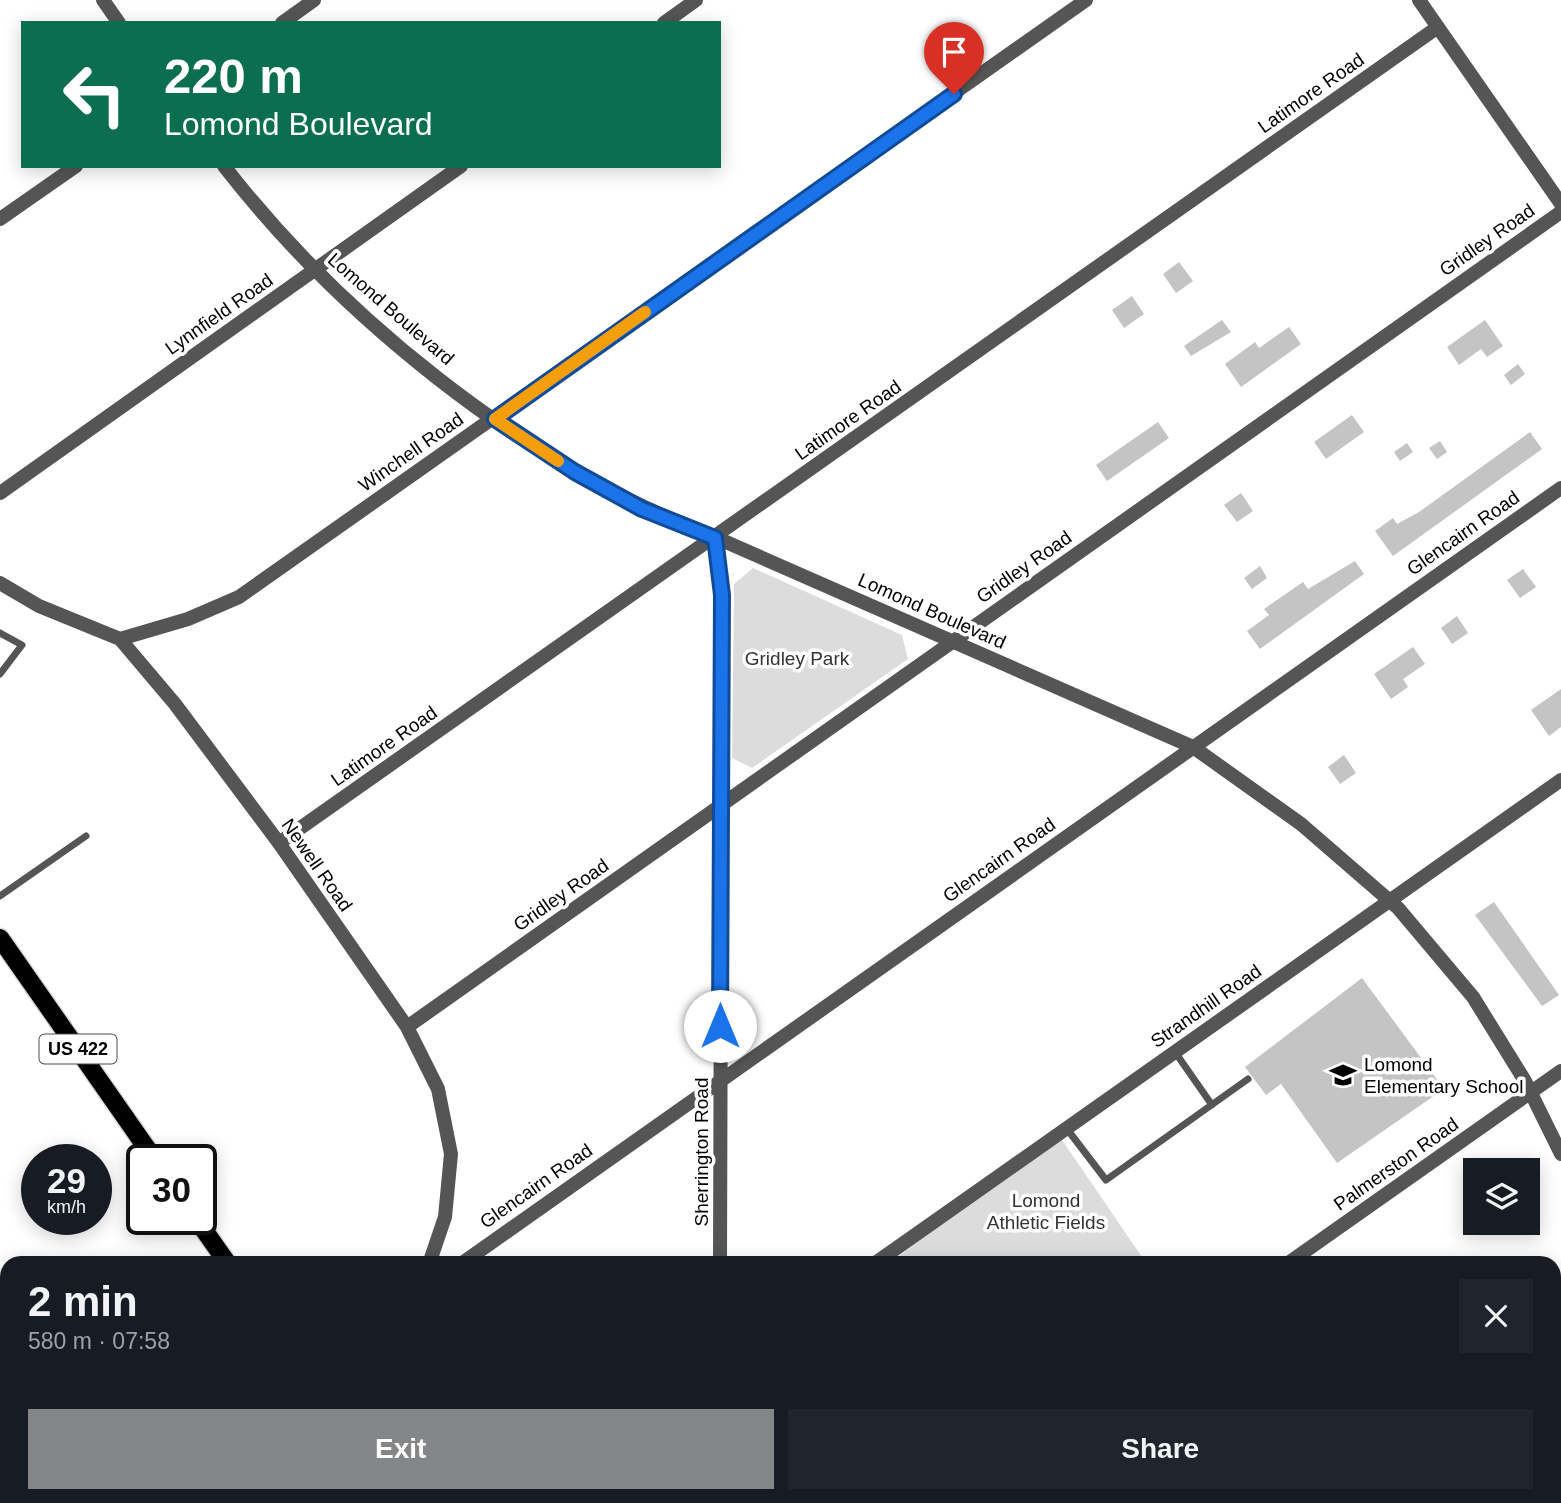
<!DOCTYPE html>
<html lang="en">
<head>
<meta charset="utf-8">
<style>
  body { margin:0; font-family:Arial,sans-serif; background:#20242c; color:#f1f3f6; height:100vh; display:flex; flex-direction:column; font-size:26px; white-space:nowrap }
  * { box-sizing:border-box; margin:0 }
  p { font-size:23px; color:#9ea1a6 }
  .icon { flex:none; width:38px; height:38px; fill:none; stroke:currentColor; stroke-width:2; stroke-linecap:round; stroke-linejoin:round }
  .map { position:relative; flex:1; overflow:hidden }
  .drawer { position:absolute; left:0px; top:1256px; width:1561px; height:247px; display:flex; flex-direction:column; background:#171b24; border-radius:21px 21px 0 0; box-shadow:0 4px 18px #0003 }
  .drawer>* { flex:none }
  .hud { position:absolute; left:21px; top:21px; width:700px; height:147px; border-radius:0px; box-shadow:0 4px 18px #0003; background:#0b6e4f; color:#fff; overflow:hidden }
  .controls { position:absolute; left:1463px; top:1158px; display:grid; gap:14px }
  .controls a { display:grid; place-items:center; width:77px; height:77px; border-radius:0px; background:#171b24; box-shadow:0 4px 18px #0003; font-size:35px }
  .speed { position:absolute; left:21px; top:1144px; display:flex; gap:14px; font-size:35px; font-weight:700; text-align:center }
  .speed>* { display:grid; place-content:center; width:91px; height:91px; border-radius:50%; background:#171b24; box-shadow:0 4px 18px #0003; line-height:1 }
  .speed small { font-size:18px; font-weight:400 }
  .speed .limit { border:4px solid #111; border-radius:10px; background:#fff; color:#111 }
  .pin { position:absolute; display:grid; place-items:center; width:60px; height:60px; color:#fff; margin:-72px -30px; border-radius:50% 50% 50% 0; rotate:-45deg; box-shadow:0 0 7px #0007 }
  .pin .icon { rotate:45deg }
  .me { position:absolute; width:77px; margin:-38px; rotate:0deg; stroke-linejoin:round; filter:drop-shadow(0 0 5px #0008) }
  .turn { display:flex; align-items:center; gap:24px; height:147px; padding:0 28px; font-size:32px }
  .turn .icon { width:91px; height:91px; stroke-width:2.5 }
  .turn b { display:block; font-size:49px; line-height:60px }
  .round { display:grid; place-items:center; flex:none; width:74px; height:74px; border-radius:0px; background:#20242c }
  .summary { display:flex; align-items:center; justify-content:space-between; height:119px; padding:0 28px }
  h1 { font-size:42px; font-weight:800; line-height:52px }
  .action { display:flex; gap:14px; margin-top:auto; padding:14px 28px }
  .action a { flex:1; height:80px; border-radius:0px; background:#858687; color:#fff; font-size:28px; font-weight:800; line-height:80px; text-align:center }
  .action a+a { background:#20242c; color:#f1f3f6 }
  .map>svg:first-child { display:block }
</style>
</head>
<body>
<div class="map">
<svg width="1561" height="1503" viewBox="0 0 1561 1503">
  <rect width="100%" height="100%" fill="#fff"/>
  <path fill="#dcdcdc" d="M753 568 902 635 908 659 752 768 732 758 734 584Z
    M1058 1134 1146 1263 889 1264Z
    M725 1496H906L896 1503H724Z"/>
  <path fill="#c4c4c4" d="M1179 262 1193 281 1176 293 1163 274Z
    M1132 296 1144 314 1124 328 1112 310Z
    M1222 320 1231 332 1191 356 1184 346Z
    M1485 320 1503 346 1487 357 1481 349 1459 365 1447 347Z
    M1289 327 1301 344 1241 387 1225 364 1255 342 1259 348Z
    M1518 364 1525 374 1511 385 1504 375Z
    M1352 415 1364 432 1326 459 1314 442Z
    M1158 422 1169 438 1107 481 1096 465Z
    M1530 432 1542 449 1393 556 1375 531 1393 518 1397 524 1419 512Z
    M1440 441 1447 452 1437 459 1429 448Z
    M1407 443 1413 452 1400 461 1394 452Z
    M1241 493 1253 511 1237 522 1224 505Z
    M1355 561 1364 574 1260 649 1247 631 1269 615 1264 609 1303 582 1308 589Z
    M1260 566 1267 578 1252 589 1244 578Z
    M1523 569 1536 587 1520 598 1507 580Z
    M1457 616 1468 633 1452 644 1441 628Z
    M1413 647 1425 664 1403 679 1408 687 1391 699 1374 674Z
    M1561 689V727L1549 736 1531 710Z
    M1344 755 1356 773 1340 784 1328 767Z
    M1494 902 1559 995 1542 1006 1475 915Z
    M1362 978 1444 1089 1337 1163 1281 1084 1266 1095 1245 1067Z"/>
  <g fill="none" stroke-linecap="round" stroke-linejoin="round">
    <g stroke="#dbdbdb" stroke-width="21">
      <path id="primary" d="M0 938 155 1160
        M197 1220 228 1264
        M394 1496 399 1503"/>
    </g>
    <path stroke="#555" stroke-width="7" d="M0 633 22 645 0 674
      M0 896 86 836
      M1175 1052 1212 1105
      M1067 1129 1106 1180 1248 1079"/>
    <path stroke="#555" stroke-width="14" d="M103 0 119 23
      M1419 0 1561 204
      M282 23 314 0
      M664 23 696 0
      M224 166C339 314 519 461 694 528L1193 747 1301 824 1398 908 1473 997 1525 1081 1561 1154
      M0 219 76 166
      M0 493 461 166
      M715 538 722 595 720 1264
      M0 583 39 606 120 639 175 704 279 843 407 1027 438 1089 451 1154 445 1217 429 1264
      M120 639 188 619 239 597 1086 0
      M279 843 1438 27
      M407 1027 1561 212
      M461 1264 1561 488
      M874 1264 1561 780
      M1287 1264 1561 1071
      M0 1334 7 1344
      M1554 1358 1561 1353
      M114 1496 119 1503
      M154 1503 160 1496
      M713 1503 714 1496
      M945 1503 954 1496
      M1350 1503 1359 1496"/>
    <use href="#primary" stroke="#000" stroke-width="18"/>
  </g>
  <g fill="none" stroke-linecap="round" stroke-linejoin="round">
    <g stroke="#114b97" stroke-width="18">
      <path id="route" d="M720 1026 722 595 715 538 642 509 575 472 495 419 954 94"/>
    </g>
    <use href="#route" stroke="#1a73e8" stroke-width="12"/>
    <path stroke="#f59e0b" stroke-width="12" d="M558 461 495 419 645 312"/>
  </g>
  <defs>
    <g id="school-bare" transform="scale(2.1)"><path d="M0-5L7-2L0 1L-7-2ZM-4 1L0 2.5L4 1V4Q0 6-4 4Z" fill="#000" stroke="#fff" stroke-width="2.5" paint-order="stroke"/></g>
  </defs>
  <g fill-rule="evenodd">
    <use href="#school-bare" x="1343" y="1075"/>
  </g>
  <g text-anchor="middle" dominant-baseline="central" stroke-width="7" stroke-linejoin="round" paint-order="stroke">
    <rect fill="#fff" stroke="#4c4c4c" stroke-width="2" x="39.5" y="1034.5" width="77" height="29" rx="5"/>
    <g font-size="18" font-weight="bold" fill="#000">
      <text x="78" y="1049">US 422</text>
    </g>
    <g font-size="19" fill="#000" stroke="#fff">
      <text transform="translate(1311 93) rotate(-35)">Latimore Road</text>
      <text transform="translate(1487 240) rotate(-35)">Gridley Road</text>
      <text transform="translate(391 309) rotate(41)">Lomond Boulevard</text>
      <text transform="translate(219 314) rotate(-35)">Lynnfield Road</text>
      <text transform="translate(848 420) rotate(-35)">Latimore Road</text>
      <text transform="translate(411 452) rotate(-35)">Winchell Road</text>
      <text transform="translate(1463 533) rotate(-35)">Glencairn Road</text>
      <text transform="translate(1024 567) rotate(-35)">Gridley Road</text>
      <text transform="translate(932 611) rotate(24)">Lomond Boulevard</text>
      <text transform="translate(384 746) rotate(-35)">Latimore Road</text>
      <text transform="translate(999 860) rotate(-35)">Glencairn Road</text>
      <text transform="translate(317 865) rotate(55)">Newell Road</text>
      <text transform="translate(561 895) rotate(-35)">Gridley Road</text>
      <text transform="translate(1206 1006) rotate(-35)">Strandhill Road</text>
      <text transform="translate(701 1152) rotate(-90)">Sherrington Road</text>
      <text transform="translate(1396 1164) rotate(-35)">Palmerston Road</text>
      <text transform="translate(536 1186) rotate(-35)">Glencairn Road</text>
    </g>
    <g font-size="19" fill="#333" stroke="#fff">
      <text x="797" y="658">Gridley Park</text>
      <text x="1046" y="1200">Lomond<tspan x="1046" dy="22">Athletic Fields</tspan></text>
    </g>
    <g font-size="19" fill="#000" stroke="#fff" text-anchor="start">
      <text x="1364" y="1064">Lomond<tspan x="1364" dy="22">Elementary School</tspan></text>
    </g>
  </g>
</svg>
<div class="controls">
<a><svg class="icon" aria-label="layers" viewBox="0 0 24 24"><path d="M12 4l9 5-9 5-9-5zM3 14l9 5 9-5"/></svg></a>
</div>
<div class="speed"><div>29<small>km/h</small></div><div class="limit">30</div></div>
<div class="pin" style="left:954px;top:94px;background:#d93025"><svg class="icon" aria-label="arrive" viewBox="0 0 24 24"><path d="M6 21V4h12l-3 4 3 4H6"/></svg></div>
<svg class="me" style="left:720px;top:1026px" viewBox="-20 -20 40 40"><circle r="19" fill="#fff"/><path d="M0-13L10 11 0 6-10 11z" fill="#1a73e8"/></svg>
<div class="hud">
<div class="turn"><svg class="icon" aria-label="left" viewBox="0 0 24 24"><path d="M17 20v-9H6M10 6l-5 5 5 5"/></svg><div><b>220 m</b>Lomond Boulevard</div></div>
</div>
<section class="drawer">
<div class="summary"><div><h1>2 min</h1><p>580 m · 07:58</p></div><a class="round"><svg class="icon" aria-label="close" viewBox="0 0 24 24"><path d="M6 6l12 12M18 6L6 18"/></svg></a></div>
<div class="action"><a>Exit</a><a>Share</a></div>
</section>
</div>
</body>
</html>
